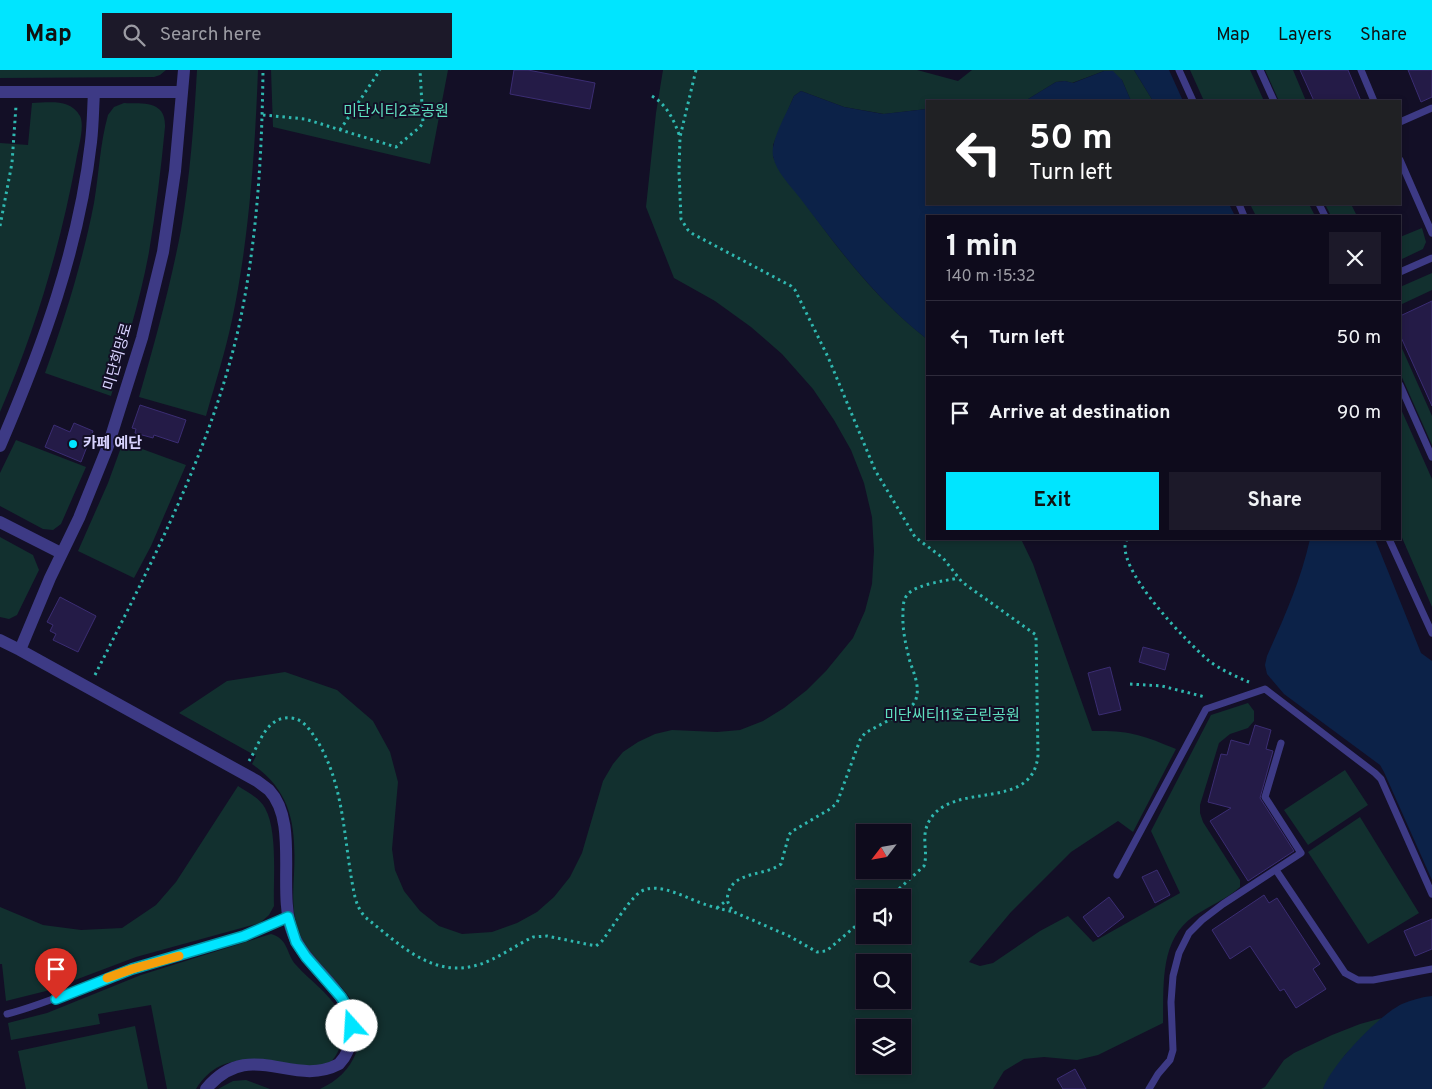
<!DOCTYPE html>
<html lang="en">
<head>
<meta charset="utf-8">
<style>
  body { margin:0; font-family:Overpass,"Noto Sans KR",sans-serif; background:#1c1929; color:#f1f3f6; height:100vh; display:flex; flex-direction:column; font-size:19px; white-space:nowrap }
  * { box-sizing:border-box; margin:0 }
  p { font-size:16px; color:#9b9ba3 }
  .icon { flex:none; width:28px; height:28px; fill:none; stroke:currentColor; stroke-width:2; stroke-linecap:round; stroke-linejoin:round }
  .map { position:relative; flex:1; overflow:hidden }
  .drawer { position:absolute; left:926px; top:145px; width:475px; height:325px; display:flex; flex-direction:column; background:#0e0b1c; border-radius:0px; box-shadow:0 2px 8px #0003,0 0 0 1px #2e2b3b }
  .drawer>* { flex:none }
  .banner { position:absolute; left:926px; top:30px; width:475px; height:105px; border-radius:0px; box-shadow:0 2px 8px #0003,0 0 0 1px #2e2b3b; background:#202124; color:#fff; overflow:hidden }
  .needle { width:32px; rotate:239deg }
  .buttons { position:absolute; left:856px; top:754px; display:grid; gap:10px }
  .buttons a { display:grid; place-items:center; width:55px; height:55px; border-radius:0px; background:#0e0b1c; box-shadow:0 2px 8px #0003,0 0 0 1px #2e2b3b; font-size:25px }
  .pin { position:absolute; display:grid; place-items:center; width:42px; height:42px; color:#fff; margin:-51px -21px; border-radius:50% 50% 50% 0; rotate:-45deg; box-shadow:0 0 5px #0007 }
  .pin .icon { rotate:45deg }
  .me { position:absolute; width:55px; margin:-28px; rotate:341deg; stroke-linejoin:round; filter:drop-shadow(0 0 4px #0008) }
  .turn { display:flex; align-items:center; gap:18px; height:105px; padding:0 20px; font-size:22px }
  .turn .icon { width:65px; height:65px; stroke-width:2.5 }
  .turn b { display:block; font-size:35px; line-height:42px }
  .round { display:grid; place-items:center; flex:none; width:52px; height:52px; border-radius:0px; background:#1c1929 }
  .summary { display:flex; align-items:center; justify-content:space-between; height:85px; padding:0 20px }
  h1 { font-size:30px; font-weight:700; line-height:38px }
  .primary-button { display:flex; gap:10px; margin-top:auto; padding:10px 20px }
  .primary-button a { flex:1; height:58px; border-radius:0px; background:#00e5ff; color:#111; font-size:20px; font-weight:700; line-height:58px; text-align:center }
  .primary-button a+a { background:#1c1929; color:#f1f3f6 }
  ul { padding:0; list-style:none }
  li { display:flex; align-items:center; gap:15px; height:75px; padding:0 20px; border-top:1px solid #2e2b3b }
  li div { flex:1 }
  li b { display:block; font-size:19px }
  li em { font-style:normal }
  header { display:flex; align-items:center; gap:30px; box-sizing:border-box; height:70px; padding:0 25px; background:#00e5ff; color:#111 }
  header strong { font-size:24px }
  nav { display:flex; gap:28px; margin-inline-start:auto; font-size:18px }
  .search { width:350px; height:45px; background:#1c1929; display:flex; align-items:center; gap:12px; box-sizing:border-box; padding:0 18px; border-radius:0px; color:#9b9ba3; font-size:19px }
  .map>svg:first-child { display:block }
</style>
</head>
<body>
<header>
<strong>Map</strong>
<div class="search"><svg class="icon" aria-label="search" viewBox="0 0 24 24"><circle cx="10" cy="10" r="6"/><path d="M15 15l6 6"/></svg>Search here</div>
<nav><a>Map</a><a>Layers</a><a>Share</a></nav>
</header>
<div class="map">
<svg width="1432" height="1019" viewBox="0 0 1432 1019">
  <rect width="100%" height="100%" fill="#130f26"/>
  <path fill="#12302f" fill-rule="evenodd" d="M0 0H166L160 5 154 7 0 8Z
    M197 0H258C255 82 249 170 232 250 225 283 215 314 206 346L139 327C155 272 170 217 181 160 190 107 194 53 197 0Z
    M271 0H448L430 94 273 57Z
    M663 0H917L958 11 972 0H1134L1153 31H1131L1122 10 1104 1 1072 13 1065 11 1056 12 1025 31H928L927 39 884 44 844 37 801 21 794 26 773 75V87C818 152 864 220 927 269L928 469H1021L1033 494 1092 661C1128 660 1143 665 1176 679L1133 762 1118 751 1071 782 1011 842 969 892 980 896 993 893 1040 861 1068 846 1093 872 1180 823 1151 761 1211 645 1248 633 1254 641V651L1248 658 1230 664 1219 673 1200 735V743L1203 752 1240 810V817C1227 829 1209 836 1194 846 1159 870 1164 916 1163 953L1098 985 1077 990 1044 987 1024 989 1004 1001 993 1019H320C337 1011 349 1000 356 983 360 975 360 969 360 961 361 929 336 914 318 893 309 882 301 870 297 857 292 839 293 822 294 804 296 758 293 722 252 694L256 686 179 643 227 611 285 602 337 620 373 651 390 682 398 712 392 779 395 800 404 821 420 841 439 856 462 864 492 862 517 853 537 842 554 827 570 807 582 783 603 711 613 694 623 682 638 672 655 664 672 660 717 662 740 660 763 651 784 638 807 620 826 601 853 568 865 541 872 514 874 481 872 447 864 413 851 380 834 350 813 319 782 284 751 257 715 231 674 208 646 137 656 43ZM865 762H902V800H865ZM865 828H902V865H865ZM865 892H902V930H865ZM865 958H902V995H865Z
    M1190 0H1250L1264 31H1204Z
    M1265 0H1293L1306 31H1279Z
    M32 33C48 33 70 28 80 46 85 56 78 79 76 91 60 178 35 261 0 342V73L28 75Z
    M124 33C143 34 166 30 165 57 161 99 156 140 149 182 140 231 125 278 111 326L45 303C65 248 83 190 94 133 99 104 100 73 108 45L114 37Z
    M1250 134H1309L1315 146H1256Z
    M1325 134H1351L1357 146H1331Z
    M1422 158 1426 172 1423 179 1400 190V167Z
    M1432 203V220L1400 235V217Z
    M1400 274 1432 346V375L1400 303Z
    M1400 337 1432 409V537L1400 463Z
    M16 370 86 397 61 454 53 460 43 459 0 436V403Z
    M123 372 186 395 151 476 134 508 78 481 108 413Z
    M0 467 33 485 39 500 17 545 9 549 0 547Z
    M1345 700 1368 735 1308 775 1284 740Z
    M238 716C247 722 260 728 265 738 278 761 273 810 274 836L269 845 260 853 136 887 46 921 6 931 2 894H0V837L43 855 81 860 122 858 156 835 176 812Z
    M1360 747 1419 843 1368 874 1308 782Z
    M271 864C289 869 286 884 296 895 309 910 329 923 338 940 347 957 343 981 329 994 326 997 321 999 316 1002 274 994 224 973 196 1019H167L151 935 98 944 100 954 11 970 8 953 47 943 141 905Z
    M1382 948 1345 985 1323 1019H1261L1265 1017 1284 990 1294 983 1332 965 1360 954Z
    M135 956 148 1019H26L18 981Z
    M246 1010 270 1019H218L233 1011Z"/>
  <path fill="#0c2248" d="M1134 0H1169L1183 31H1153Z
    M1104 1H1113L1122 10 1131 31H1025L1056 12 1065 11 1073 13Z
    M801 21 844 37 883 44 927 39 928 134H1229L1235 146H928L927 269C877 231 838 178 800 128 791 116 776 102 773 86 770 71 788 41 794 26Z
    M1310 469H1375L1421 583 1432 591V810L1384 702 1380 695 1284 624 1267 604 1265 595 1267 586C1284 548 1301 510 1310 469Z
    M1432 926V1019H1323C1331 995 1379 945 1402 934 1411 930 1422 927 1432 926Z"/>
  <path fill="#241b47" stroke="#3b2d73" d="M514 0H528L595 13 590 39 510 24Z
    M1300 0H1348L1361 31H1314Z
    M1408 0H1432V27L1421 32Z
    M1432 231V336L1400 265V246Z
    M140 335 186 350 178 373 154 365 153 368 135 363 136 359 132 358Z
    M74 353 93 361 81 392 45 377 54 355 70 362Z
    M60 527 96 546 78 582 53 570 56 564 50 561 53 555 47 552Z
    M1143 577 1169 584 1165 600 1139 592Z
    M1110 597 1121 640 1099 645 1088 603Z
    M1255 655 1271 660 1266 679 1273 681 1260 728 1294 781 1248 811 1210 751 1231 738 1208 732 1221 684 1227 685 1231 670 1249 675Z
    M1157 800 1170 825 1155 833 1142 807Z
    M1264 825 1269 833 1277 828 1320 894 1313 899 1326 919 1296 938 1284 919 1280 921 1250 876 1230 889 1212 860Z
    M1109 827 1124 847 1098 867 1083 847Z
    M1432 849V879L1415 886 1404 861Z
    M1075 999 1086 1019H1063L1057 1009Z"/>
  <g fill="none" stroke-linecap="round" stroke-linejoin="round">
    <path stroke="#2fb8b0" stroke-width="3" stroke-dasharray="2.5 4" stroke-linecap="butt" d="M696 0 680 67 679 102 681 149 688 160 693 164 791 216 795 220 828 287 875 400 915 467 943 488 962 512 1036 565 1038 685C1033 742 956 711 931 748 919 766 929 779 924 796L889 828
      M652 26C667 35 674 50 680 67
      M263 45 305 49 396 77 420 57 423 53 420 0
      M340 60 380 0
      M0 156 12 93 16 36
      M1127 469C1112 496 1188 573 1208 590 1219 599 1235 606 1249 612
      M95 605C152 492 211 380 239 256 257 172 262 86 263 0
      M1130 614 1162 616 1205 627
      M249 691C256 680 262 661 273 653 278 649 285 647 291 648 302 649 308 657 314 666 346 713 343 773 355 827 357 835 360 841 365 847 397 872 430 907 474 896 495 891 514 876 533 867L547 866 596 876 602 871C612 858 628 831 640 822 658 810 689 830 707 835 716 838 725 840 734 842
      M717 838 727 830
      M865 848 830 878 826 881 817 882 789 866 734 842C729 836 726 831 728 824 733 801 766 806 781 794L789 765 791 762 830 739 837 733 860 670 865 663 906 641C910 637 915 634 916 629 920 617 914 603 910 592 906 576 902 559 903 543 903 537 903 529 908 524 917 514 945 511 958 508"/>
    <path stroke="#3d3a85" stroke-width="7" d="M1179 0 1193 31
      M1260 0 1274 31
      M1361 0 1374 31
      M1400 52 1432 38
      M1400 90 1432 163
      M1239 134 1244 146
      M1319 134 1325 146
      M1400 202 1432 188
      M1400 315 1432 387
      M1389 469 1432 563
      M1276 800 1345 903 1358 910H1373L1432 899
      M1117 805 1206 639 1265 619 1375 703 1381 709 1432 824
      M7 944C50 933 90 913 132 899 186 882 237 871 288 847
      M1149 1019 1158 1004 1170 990 1173 980 1171 932 1173 906 1179 883 1189 863 1202 850 1223 834 1301 783 1265 727 1281 673"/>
    <path stroke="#3d3a85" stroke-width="12" d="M0 22H182
      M0 376C42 278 79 178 91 72 93 55 93 39 94 22
      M0 452 61 483
      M0 570 20 580 50 508 79 448 108 376 142 268 163 182 175 101 184 0
      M20 580 257 711C261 714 265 717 269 720 300 753 276 822 293 864 307 900 354 922 352 963 351 974 347 986 339 994 292 1019 250 966 206 1019"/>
  </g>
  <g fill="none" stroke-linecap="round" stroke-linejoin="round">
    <g stroke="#0095a6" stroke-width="12">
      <path id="route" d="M56 929 132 899 244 866 288 847 296 872 306 887 341 927 349 940 352 956"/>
    </g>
    <use href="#route" stroke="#00e5ff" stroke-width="9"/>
    <path stroke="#f59e0b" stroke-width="9" d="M107 908 132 899 179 886"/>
  </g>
  <circle fill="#00e5ff" stroke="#130f26" stroke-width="2" cx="73" cy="374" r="5"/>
  <g text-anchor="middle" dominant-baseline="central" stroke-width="4" stroke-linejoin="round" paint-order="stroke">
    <g font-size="15" fill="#5fe0c0" stroke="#130f26">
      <text x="396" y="42">미단시티2호공원</text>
      <text x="952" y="646">미단씨티11호근린공원</text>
    </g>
    <g font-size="15" fill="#d9d4ff" stroke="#130f26">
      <text transform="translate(119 287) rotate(-74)">미단희망로</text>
    </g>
    <g font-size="15" font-weight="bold" fill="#d9d4ff" stroke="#130f26" text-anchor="start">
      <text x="83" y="374">카페 예단</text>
    </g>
  </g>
</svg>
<div class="buttons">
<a><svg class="needle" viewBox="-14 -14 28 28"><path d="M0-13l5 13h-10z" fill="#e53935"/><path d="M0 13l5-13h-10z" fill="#9b9ba3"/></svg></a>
<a><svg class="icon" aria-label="sound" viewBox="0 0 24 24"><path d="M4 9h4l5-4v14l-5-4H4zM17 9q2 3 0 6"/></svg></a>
<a><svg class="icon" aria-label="search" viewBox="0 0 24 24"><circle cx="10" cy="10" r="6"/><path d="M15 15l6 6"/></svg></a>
<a><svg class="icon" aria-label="layers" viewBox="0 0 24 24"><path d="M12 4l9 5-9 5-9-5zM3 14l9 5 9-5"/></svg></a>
</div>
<div class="pin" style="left:56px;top:929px;background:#d93025"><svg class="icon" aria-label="arrive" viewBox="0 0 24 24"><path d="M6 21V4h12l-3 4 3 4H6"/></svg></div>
<svg class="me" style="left:352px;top:956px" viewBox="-20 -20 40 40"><circle r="19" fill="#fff"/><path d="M0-13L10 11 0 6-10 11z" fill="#00e5ff"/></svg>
<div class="banner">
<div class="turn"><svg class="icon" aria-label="left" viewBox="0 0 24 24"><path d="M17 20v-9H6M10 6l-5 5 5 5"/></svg><div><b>50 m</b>Turn left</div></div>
</div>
<section class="drawer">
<div class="summary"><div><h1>1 min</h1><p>140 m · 15:32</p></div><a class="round"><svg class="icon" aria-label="close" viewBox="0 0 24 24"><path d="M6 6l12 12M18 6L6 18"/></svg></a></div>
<ul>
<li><svg class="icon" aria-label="left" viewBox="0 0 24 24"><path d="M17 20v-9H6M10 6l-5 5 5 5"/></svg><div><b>Turn left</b></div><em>50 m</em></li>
<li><svg class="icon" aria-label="arrive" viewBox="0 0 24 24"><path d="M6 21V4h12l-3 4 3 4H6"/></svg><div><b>Arrive at destination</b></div><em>90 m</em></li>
</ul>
<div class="primary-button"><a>Exit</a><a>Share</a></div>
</section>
</div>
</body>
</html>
